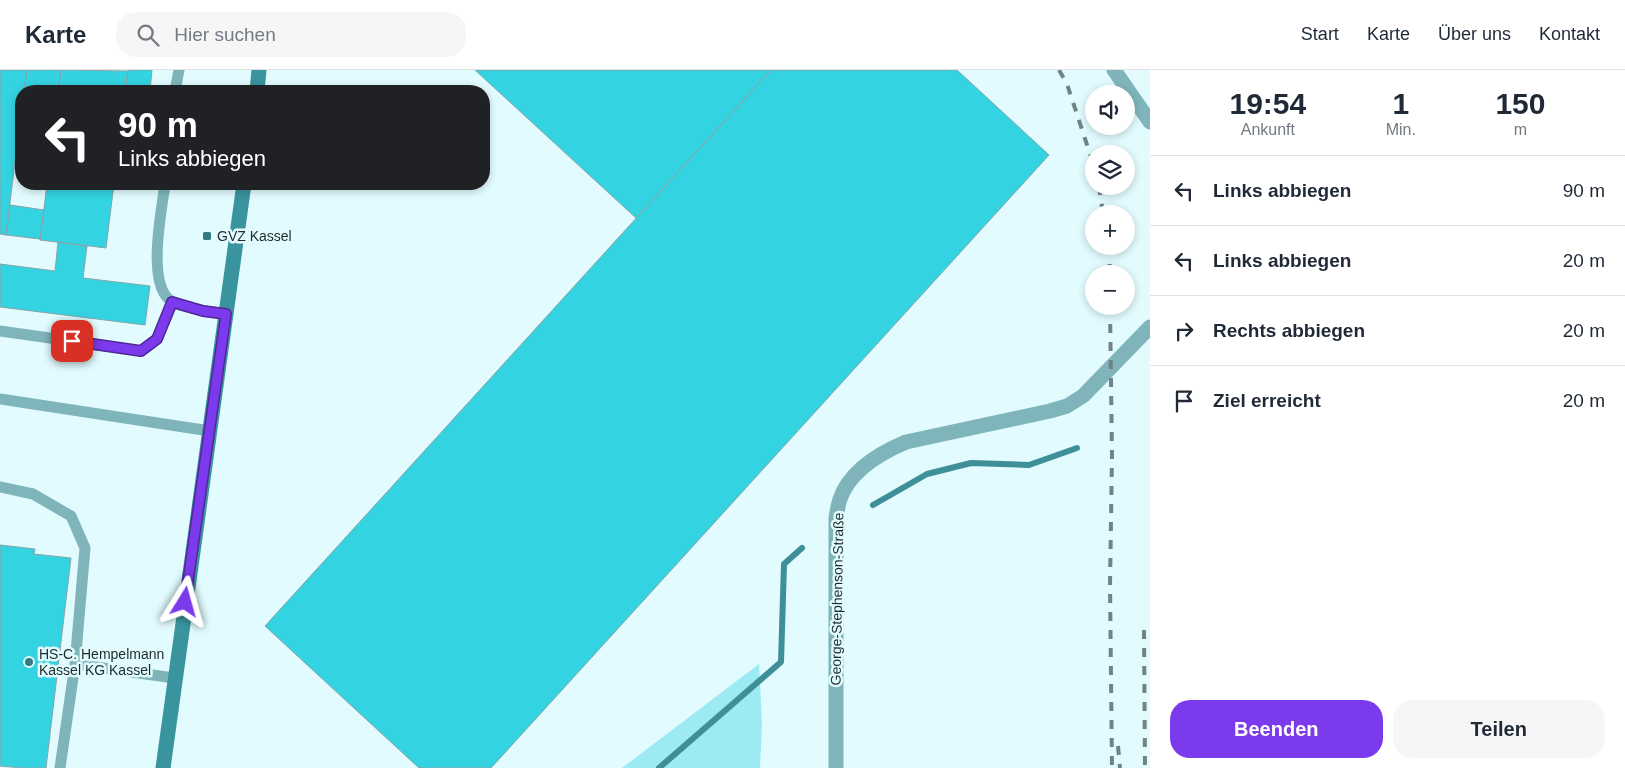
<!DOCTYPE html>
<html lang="de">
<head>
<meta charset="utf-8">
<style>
  body { margin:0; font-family:Arial,sans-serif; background:#f6f6f7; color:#1f2937; height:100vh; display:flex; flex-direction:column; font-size:19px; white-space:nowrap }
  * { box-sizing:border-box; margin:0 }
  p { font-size:16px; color:#747a83 }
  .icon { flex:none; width:28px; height:28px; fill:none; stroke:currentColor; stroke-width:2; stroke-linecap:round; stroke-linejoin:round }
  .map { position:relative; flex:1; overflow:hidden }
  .panel { display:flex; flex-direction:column; background:#fff; width:475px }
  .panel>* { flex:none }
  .top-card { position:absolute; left:15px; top:15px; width:475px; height:105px; border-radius:20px; box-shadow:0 2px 8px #0003; background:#202124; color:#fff; overflow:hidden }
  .buttons { position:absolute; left:1085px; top:15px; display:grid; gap:10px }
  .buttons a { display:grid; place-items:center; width:50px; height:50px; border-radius:50%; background:#fff; box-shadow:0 2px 8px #0003; font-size:25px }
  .pin { position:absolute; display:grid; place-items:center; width:42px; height:42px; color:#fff; margin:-21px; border-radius:10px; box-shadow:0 2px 8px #0006 }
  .me { position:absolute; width:55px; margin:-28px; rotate:8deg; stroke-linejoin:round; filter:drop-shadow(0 0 4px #0008) }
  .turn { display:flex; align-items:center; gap:18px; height:105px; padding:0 20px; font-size:22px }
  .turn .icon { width:65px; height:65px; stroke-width:2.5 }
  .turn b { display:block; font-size:35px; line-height:42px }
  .eta { display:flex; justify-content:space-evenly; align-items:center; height:85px; text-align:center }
  .eta b { font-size:30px; font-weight:700; line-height:35px }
  .cta { display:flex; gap:10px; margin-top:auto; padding:10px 20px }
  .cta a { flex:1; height:58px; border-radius:20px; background:#7c3aed; color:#fff; font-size:20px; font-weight:700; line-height:58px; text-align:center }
  .cta a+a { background:#f6f6f7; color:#1f2937 }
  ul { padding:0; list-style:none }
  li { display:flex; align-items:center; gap:15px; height:70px; padding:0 20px; border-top:1px solid #e0e1e3 }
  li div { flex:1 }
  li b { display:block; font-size:19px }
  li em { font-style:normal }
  header { display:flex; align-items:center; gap:30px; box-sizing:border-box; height:70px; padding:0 25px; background:#fff; border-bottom:1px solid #e0e1e3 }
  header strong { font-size:24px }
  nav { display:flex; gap:28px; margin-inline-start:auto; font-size:18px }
  .search { width:350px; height:45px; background:#f6f6f7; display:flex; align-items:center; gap:12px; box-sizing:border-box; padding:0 18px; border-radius:20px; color:#747a83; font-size:19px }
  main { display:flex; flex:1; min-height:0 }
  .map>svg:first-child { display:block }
</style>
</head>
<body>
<header>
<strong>Karte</strong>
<div class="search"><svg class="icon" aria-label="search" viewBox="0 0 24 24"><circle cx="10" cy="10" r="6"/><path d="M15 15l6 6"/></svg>Hier suchen</div>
<nav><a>Start</a><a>Karte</a><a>Über uns</a><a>Kontakt</a></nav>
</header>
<main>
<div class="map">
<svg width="1150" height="698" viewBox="0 0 1150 698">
  <rect width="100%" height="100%" fill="#e1fbfe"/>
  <path fill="#9ceaf2" d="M759 594 762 654 760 698H622Z"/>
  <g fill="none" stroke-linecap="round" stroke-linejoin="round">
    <path stroke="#3e8f97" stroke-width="6" d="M873 435 927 404 971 393 1029 395 1077 378
      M659 698 781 592 784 494 802 478"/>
  </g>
  <path fill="#34d3e1" stroke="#86a5a8" d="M0 0H27L24 21H21V43L6 165 0 164Z
    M27 0H61L58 21H24Z
    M61 0 128 1 125 21H58Z
    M128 0H152L150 21H125Z
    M475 0H771L636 148Z
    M771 0H957L1049 85 491 698H419L265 556Z
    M47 114H114L106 178 40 170Z
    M10 135 44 140 40 169 6 165Z
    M58 172 87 176 83 208 150 216 145 255 0 237V194L55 201Z
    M0 475 35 479 34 484 71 488 46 698H22L0 696Z"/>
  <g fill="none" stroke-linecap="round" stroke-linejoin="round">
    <path stroke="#7fb5ba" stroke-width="11" d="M175 21 179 0
      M165 114C162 139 145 218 173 232 186 239 211 242 226 244
      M0 261 141 281 157 269 173 232
      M0 329 210 361
      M0 417 33 424 71 446 85 478 75 594 60 698
      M75 594 174 608"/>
    <path stroke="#7fb5ba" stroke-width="15" d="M1114 0 1150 52
      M836 698V448C837 442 838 435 840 429 850 400 880 383 906 372L1050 341 1067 336 1083 326 1150 257"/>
    <path stroke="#3a949d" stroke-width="15" d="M257 21 259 0
      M163 698 244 114"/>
    <path stroke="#718386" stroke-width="4" stroke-dasharray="9 9" stroke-linecap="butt" d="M1059 0 1067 14 1094 96
      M1099 116 1103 144
      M1109 176 1110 204
      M1110 236 1112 386 1110 515 1112 698
      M1144 560 1145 698
      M1118 676 1120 698"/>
  </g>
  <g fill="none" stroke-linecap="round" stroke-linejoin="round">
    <g stroke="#51269a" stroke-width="12">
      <path id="route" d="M72 271 141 281 157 269 172 232 203 241 226 244 185 532"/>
    </g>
    <use href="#route" stroke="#7c3aed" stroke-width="9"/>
  </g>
  <g fill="#327b81" stroke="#e1fbfe" stroke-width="2">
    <rect x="202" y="161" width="10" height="10" rx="2.5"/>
    <circle cx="29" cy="592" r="5"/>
  </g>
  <g text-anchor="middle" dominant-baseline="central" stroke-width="5" stroke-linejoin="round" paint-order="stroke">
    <g font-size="14" fill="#1e2a2c" stroke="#e1fbfe" text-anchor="start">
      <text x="217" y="166">GVZ Kassel</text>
      <text x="39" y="584">HS-C. Hempelmann<tspan x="39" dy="16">Kassel KG Kassel</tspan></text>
    </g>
    <g font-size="14" fill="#1e2a2c" stroke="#e1fbfe">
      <text transform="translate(837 529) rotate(-89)">George-Stephenson-Straße</text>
    </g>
  </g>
</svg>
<div class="buttons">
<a><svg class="icon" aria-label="sound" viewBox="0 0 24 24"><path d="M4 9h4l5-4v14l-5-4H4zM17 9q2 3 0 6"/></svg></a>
<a><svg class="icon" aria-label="layers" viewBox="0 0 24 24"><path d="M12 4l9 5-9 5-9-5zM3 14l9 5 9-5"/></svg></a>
<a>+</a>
<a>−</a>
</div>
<div class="pin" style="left:72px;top:271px;background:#d93025"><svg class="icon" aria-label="arrive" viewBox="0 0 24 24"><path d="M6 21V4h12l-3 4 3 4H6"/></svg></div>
<svg class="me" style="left:185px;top:532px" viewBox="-20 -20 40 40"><path d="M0-17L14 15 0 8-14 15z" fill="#7c3aed" stroke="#fff" stroke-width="4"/></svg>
<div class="top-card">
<div class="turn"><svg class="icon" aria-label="left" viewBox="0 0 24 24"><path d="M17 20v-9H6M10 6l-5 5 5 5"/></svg><div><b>90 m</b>Links abbiegen</div></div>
</div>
</div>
<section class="panel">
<div class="eta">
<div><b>19:54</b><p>Ankunft</p></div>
<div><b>1</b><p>Min.</p></div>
<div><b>150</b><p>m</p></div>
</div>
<ul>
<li><svg class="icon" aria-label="left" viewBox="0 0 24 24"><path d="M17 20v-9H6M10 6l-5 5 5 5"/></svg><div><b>Links abbiegen</b></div><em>90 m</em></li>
<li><svg class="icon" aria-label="left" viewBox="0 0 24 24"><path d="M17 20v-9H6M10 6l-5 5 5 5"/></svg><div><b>Links abbiegen</b></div><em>20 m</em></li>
<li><svg class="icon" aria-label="right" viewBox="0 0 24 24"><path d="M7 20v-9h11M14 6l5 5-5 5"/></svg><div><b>Rechts abbiegen</b></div><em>20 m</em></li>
<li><svg class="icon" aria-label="arrive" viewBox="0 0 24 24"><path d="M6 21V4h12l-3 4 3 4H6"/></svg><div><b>Ziel erreicht</b></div><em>20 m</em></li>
</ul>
<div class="cta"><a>Beenden</a><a>Teilen</a></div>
</section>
</main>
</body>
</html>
